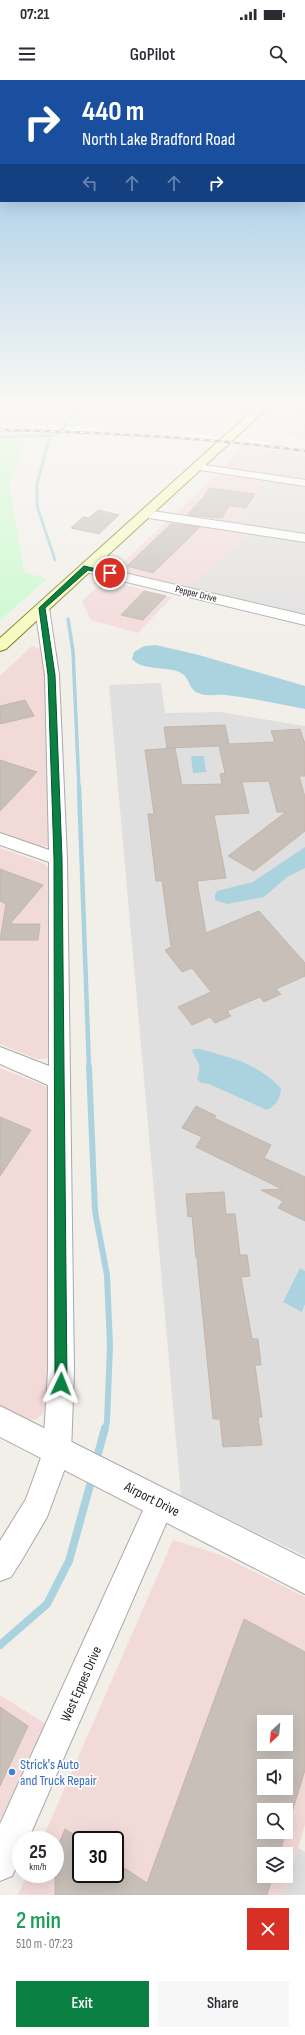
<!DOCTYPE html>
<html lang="en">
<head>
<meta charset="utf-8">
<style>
  body { margin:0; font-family:"Sofia Sans Condensed",sans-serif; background:#f7f7f7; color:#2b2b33; height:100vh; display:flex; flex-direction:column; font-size:15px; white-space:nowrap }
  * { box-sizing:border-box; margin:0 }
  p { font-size:13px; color:#7c7c81 }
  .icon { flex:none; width:22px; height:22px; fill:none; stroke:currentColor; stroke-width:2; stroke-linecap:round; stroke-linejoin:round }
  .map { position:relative; height:1815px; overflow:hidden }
  .panel { display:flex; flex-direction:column; background:#fff; flex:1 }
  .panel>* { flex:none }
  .hud { position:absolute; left:0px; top:0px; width:305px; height:122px; box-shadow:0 4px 16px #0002; background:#1a4fa0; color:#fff; overflow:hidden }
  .needle { width:26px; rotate:206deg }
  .controls { position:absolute; left:257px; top:1635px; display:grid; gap:8px }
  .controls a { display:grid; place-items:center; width:36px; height:36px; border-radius:0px; background:#fff; box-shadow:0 4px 16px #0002; font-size:20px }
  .speed { position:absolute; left:12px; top:1751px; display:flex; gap:8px; font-size:20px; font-weight:700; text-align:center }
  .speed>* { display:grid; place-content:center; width:52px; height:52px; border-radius:50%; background:#fff; box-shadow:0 4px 16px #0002; line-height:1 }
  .speed small { font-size:10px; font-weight:400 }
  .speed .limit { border:2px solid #111; border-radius:6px; background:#fff; color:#111 }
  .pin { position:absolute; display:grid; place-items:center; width:34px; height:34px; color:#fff; margin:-17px; border:2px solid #fff; border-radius:50%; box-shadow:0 1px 4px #0007 }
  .me { position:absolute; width:44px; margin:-22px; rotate:2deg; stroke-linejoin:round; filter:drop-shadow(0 0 3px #0008) }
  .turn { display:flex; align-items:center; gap:14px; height:84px; padding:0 16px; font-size:18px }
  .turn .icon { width:52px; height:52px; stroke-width:2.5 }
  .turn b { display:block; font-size:28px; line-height:34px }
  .lanes { display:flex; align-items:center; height:38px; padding:0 16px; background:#0003; justify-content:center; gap:20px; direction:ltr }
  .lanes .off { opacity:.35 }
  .round { display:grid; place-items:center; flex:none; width:42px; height:42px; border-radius:0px; background:#f7f7f7 }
  .overview { display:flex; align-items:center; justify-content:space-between; height:68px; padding:0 16px }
  h1 { font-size:24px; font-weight:600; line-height:30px; color:#1e9e55 }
  .action { display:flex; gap:8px; margin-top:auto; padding:8px 16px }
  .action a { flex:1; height:46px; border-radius:0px; background:#0b8043; color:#fff; font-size:16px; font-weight:600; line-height:46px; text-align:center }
  .action a+a { background:#f7f7f7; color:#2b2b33 }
  .status { display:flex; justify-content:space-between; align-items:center; height:28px; padding:0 20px; background:#fff; direction:ltr }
  .status svg { height:11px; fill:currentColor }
  header { display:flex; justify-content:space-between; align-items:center; height:52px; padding:0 16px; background:#fff; font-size:18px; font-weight:600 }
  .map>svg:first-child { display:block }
</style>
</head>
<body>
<div class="status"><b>07:21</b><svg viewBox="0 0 49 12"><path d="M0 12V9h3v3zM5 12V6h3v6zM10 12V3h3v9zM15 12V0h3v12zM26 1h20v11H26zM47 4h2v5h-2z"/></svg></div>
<header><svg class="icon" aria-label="menu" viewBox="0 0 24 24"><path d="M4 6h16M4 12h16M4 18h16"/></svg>GoPilot<svg class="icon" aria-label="search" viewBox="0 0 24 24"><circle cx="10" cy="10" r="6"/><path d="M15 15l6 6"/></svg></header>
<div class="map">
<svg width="305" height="1815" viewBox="0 0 305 1815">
  <rect width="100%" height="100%" fill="#f2efe9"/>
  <path fill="#e0dfdf" d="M283 371 305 375V536L189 507 250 453 237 443 266 400 267 394Z
    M161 603 165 633 220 632 305 646V1476L181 1416 109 605Z
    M298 1768 305 1772V1815H284Z"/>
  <path fill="#f2dad9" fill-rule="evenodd" d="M303 327H305V358L277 353Z
    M243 366 283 371 267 394 229 389 224 387Z
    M221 394 266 400 237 443 176 433 215 396Z
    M167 441 250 453 189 507 117 490 119 486Z
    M105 500 172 517 138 553 91 540 82 521Z
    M32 566 40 569 44 581 51 762 50 765 42 767 0 752V596Z
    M0 768 45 784 50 790 53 973 46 979H37L0 964Z
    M0 988 47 1007 50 1017 49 1322 43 1334 34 1340 24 1338 0 1325Z
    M173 1460 218 1474 305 1517V1745L284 1815H18L27 1794H55V1760H42ZM264 1642H286V1664H264ZM264 1686H286V1708H264ZM264 1730H286V1752H264ZM81 1760H115V1794H81ZM264 1774H286V1796H264Z
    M0 1615 46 1644 0 1740Z"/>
  <path fill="#c8facc" d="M0 361H26L9 405 24 492 47 499 0 540Z"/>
  <path fill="#aad3df" d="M156 565 199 575 305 606V629C279 624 252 618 226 615 217 614 207 617 198 613 188 609 190 596 179 592 165 586 142 591 132 579L134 572 144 566Z
    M204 676 206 692 193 693 191 676Z
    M305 767V788L287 797 264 817 227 824 215 820V815L217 811 253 802Z
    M194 969H200C234 979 255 982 281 1008 280 1019 277 1025 267 1030L209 1004 201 1003 197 999C202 985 199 985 192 971Z
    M300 1188 305 1191V1224L302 1232 283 1222Z"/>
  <path fill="#fff" d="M32 346 72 347 102 348 100 354 31 352Z
    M187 353 273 362 268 368 181 359Z"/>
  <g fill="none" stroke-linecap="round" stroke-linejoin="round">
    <path stroke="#aad3df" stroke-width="3" d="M50 356 37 404V426L55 480
      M0 357 55 355 59 353 84 321"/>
    <path stroke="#aad3df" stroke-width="3.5" d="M68 539 73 571 79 708"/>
    <path stroke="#aad3df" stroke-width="4.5" d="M79 707 89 988"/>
    <path stroke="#aad3df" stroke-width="6" d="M89 987 95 1131 107 1195 110 1266 107 1342 105 1349"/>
    <path stroke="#aad3df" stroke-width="8" d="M96 1381 105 1348
      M0 1565 47 1524 69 1481 92 1398"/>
  </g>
  <path fill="#c7bfb8" stroke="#c4b6ab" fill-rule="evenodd" d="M210 408 255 414 246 428 229 426 222 438 187 435 202 419Z
    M98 430 119 435 99 454 71 448 83 437 89 438Z
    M171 444 200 447 153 493 127 486Z
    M144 511 166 516 143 540 121 535Z
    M25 620 34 636 0 644V626Z
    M225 645 229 664 275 662 271 651 300 649 305 664V696H299L305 717V751L254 791 228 776 286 732H277L269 701 242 702 249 733 214 735 226 798 197 801 206 853 259 831 305 883V896L276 909 281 914 264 922 260 917 227 931 231 936 215 943 210 937 192 945 178 927 211 912 192 888 182 892 165 870 171 867 162 801H156L148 734H154L145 670 175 668 182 705 222 704 220 694 225 693 219 666 167 668 164 647Z
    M0 680 37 692 0 731Z
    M0 789 43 805 10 844H40L38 860H0L6 824 0 821Z
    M196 1026 216 1036 214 1038 271 1065 264 1078 305 1097V1141L278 1128 283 1121 261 1110 282 1109 196 1067 202 1057 182 1048Z
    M0 1037 31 1050 0 1096Z
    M224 1112 226 1134H235L240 1175H247L250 1196 241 1197 252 1259H258L261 1285H255L262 1337H258L262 1365 223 1367 220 1339H213L197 1178H196L192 1136 188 1137 186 1114Z
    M244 1539 305 1572V1690L286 1752V1730H264V1752H286L279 1774H264V1796H273L267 1815H55V1773L65 1749 81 1759V1794H115V1782L147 1803ZM264 1642H286V1664H264ZM264 1686H286V1708H264Z
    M0 1627 28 1646 0 1706Z"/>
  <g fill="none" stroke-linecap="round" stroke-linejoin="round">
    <g stroke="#a9a9a9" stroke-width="2">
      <path id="minor" d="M198 384 305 400V406L194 389 192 387Z
        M146 430 305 454V462L142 437 140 434Z
        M42 524 47 525 49 528 59 595 67 779 74 1291 71 1372 47 1437 23 1478 11 1497 0 1501V1461L26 1419 43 1372 48 1291V1005L0 984V967L49 986V782L0 765V753L49 770 45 595 35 528 37 525Z
        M161 1409 171 1413 175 1423 28 1760H21V1777L12 1796 0 1801V1744L151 1413Z"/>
    </g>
    <g stroke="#a9a9a9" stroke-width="2">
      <path id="tertiary" d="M289 321H305V326L290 323Z
        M86 484 305 535V545L81 491 79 488 81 485Z
        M0 1326 305 1479V1514L0 1357Z"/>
    </g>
    <g stroke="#707d05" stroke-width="2">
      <path id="secondary" d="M263 321H275L6 569 0 571V558Z"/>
    </g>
    <use href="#minor" fill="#fff" fill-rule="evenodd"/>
    <use href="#tertiary" fill="#fff" fill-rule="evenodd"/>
    <use href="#secondary" fill="#f7fabf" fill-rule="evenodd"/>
    <g stroke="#707070" stroke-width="2.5">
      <path id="rail" d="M0 350C102 352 204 357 305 371"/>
    </g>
    <use href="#rail" stroke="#fff" stroke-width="1.5" stroke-dasharray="5" stroke-linecap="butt"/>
  </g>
  <linearGradient id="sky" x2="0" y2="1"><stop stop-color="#8fc0e4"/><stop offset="0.56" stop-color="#f9f8f5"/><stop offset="1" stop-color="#f9f8f5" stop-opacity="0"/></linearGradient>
  <rect width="305" height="575" fill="url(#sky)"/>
  <path fill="#0b8043" stroke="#07532c" d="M84 486 113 493 110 495 88 490 45 528 55 595 62 779 67 1304 65 1309 61 1310 56 1309 55 1304 54 779 48 595 39 528Z"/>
  <circle fill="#3f7fe0" stroke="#fff" stroke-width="1.5" cx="12" cy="1692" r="4"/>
  <g text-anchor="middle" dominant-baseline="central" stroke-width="3.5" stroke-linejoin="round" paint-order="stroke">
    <g font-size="10" fill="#222" stroke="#fff">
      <text transform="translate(196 514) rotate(14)">Pepper Drive</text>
    </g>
    <g font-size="14" fill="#222" stroke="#fff">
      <text transform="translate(152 1419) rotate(27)">Airport Drive</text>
      <text transform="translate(81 1604) rotate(-66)">West Eppes Drive</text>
    </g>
    <g font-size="14" fill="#366cbe" stroke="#fff" text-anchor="start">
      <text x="20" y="1684">Strick's Auto<tspan x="20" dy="16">and Truck Repair</tspan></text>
    </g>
  </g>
</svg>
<div class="controls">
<a><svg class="needle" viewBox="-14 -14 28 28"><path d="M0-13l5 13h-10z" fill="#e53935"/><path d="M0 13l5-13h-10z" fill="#7c7c81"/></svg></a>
<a><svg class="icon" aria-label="sound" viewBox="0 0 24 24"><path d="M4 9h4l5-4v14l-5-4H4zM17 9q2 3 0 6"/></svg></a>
<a><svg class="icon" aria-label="search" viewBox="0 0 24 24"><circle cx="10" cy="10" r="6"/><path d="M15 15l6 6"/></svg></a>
<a><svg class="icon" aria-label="layers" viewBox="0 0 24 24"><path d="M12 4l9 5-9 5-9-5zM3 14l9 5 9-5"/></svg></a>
</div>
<div class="speed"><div>25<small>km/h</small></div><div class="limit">30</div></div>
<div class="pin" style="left:110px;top:493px;background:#d93025"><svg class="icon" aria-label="arrive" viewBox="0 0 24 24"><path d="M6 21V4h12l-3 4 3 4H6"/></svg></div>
<svg class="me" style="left:61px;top:1304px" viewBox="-20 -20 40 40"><path d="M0-17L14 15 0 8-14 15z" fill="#0b8043" stroke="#fff" stroke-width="4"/></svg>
<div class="hud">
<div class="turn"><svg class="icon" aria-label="right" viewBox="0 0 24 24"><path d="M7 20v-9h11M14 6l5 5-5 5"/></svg><div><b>440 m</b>North Lake Bradford Road</div></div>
<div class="lanes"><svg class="icon off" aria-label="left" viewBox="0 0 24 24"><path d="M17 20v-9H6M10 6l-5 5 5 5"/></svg><svg class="icon off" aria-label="ahead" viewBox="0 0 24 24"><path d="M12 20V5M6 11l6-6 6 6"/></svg><svg class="icon off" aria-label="ahead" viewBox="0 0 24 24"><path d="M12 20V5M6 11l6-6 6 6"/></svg><svg class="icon" aria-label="right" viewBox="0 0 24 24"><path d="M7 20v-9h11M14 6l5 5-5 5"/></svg></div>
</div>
</div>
<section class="panel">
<div class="overview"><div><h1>2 min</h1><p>510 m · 07:23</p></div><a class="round" style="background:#d93025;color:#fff"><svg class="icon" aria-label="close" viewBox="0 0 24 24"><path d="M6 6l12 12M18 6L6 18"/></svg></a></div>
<div class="action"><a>Exit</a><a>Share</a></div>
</section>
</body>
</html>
